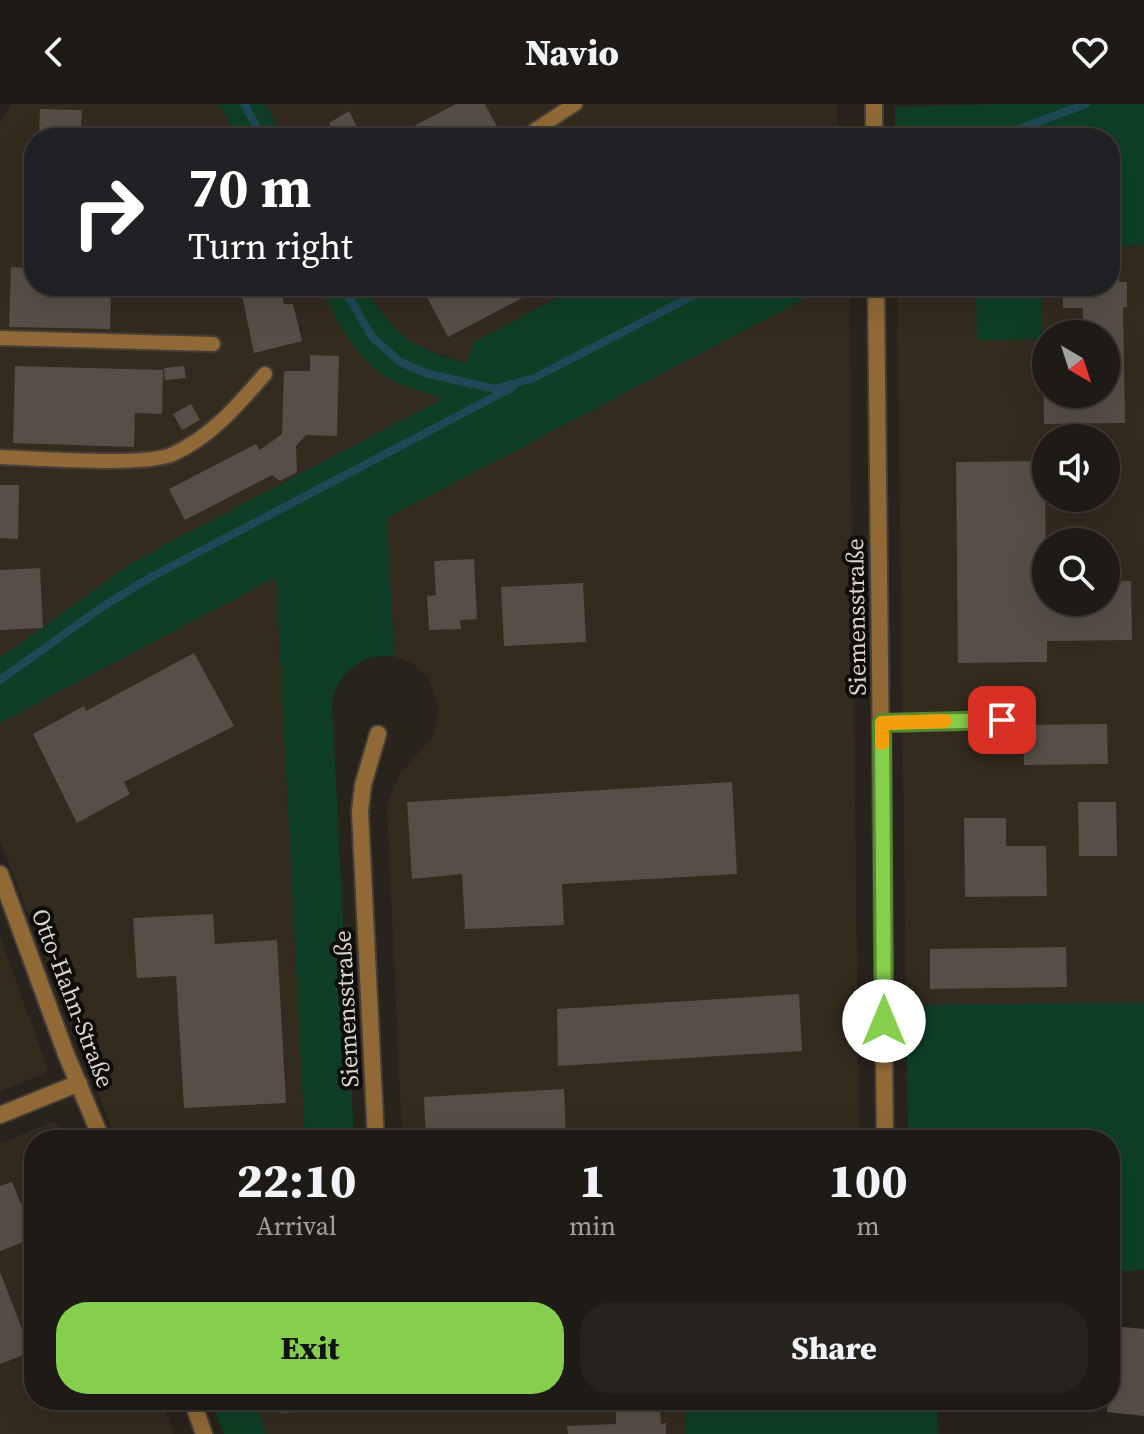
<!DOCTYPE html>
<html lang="en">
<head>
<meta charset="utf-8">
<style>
  body { margin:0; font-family:"Source Serif 4",serif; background:#26231e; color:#f1f3f6; height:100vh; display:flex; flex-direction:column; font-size:30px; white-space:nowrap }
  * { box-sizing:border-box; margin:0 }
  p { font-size:26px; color:#a1a1a0 }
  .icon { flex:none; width:44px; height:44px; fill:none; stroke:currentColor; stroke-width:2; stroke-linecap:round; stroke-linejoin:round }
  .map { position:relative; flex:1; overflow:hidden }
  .panel { position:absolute; left:24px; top:1026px; width:1096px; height:280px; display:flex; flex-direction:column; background:#1e1a15; border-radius:32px; box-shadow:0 8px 32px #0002,0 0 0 2px #3c3834 }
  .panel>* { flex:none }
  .banner { position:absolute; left:24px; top:24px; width:1096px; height:168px; border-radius:32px; box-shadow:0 8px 32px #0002,0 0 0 2px #3c3834; background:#202124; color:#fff; overflow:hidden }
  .needle { width:52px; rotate:141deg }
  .buttons { position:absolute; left:1032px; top:216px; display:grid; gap:16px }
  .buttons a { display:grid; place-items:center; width:88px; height:88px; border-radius:50%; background:#1e1a15; box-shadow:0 8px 32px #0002,0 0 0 2px #3c3834; font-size:40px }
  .pin { position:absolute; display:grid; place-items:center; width:68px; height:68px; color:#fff; margin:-34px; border-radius:16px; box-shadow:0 4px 12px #0006 }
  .me { position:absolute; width:88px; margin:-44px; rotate:0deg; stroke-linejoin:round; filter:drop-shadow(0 0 6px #0008) }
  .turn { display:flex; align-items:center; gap:28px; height:168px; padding:0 32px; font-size:36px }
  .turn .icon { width:104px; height:104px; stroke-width:2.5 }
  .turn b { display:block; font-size:56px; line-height:68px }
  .eta { display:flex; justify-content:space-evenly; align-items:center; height:136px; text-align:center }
  .eta b { font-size:48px; font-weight:800; line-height:56px }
  .cta { display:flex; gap:16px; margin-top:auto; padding:16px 32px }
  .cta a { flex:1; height:92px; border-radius:32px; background:#85cf4c; color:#111; font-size:32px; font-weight:800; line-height:92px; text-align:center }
  .cta a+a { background:#26231e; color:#f1f3f6 }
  header { display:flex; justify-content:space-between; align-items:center; height:104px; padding:0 32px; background:#1e1a15; font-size:36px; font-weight:800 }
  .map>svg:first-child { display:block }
</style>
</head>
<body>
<header><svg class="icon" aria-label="back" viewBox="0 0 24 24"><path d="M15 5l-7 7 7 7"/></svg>Navio<svg class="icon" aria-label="heart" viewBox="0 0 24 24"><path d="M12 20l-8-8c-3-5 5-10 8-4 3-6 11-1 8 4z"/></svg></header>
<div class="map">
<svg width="1144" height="1330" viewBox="0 0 1144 1330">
  <rect width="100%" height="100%" fill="#28231c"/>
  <path fill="#332b1e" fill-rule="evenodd" d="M12 0H219L238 34H34V182H319L357 246 392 276 443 295 133 458 0 554V19Z
    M265 0H837V34H284Z
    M1144 141V899L906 901 897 184H976L1042 235V182H1110V142ZM1046 230H1106V290H1046ZM1046 334H1106V394H1046ZM1046 438H1106V498H1046Z
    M365 182H580L474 238 467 260 409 240 390 223Z
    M829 182H849L859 1036H402L387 702 398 673 434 630 439 606 429 574 412 559 394 552 387 414Z
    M276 473 305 1036H158L156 1032 145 1036H116L0 737V619Z
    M0 832 47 963 45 970 0 987Z
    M53 1018 61 1022 66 1036H34V1296H161L174 1330H0V1039Z
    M254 1296H685L686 1330H266Z"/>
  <path fill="#0e3f26" d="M219 0H265L284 34H238Z
    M1001 0H1144V141L1110 142V34H895V3Z
    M319 182H365C394 234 411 243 467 260L474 238 580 182H829L387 414 394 552C362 549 336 569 332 601L354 1036H305L276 473 0 619V554L133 458 442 295C426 288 407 284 390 275 354 255 338 216 319 182Z
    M897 182H1042V235L977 236 976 184Z
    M1144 899V1166L1110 1168V1036H908L906 901Z
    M211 1296H254L266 1330H224Z
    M685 1296H937L938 1330H686Z"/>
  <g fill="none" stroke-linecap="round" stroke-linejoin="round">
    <path stroke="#204856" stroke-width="8" d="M244 0 263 34
      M994 34 1086 0
      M342 182 373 234 399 257 425 269 495 285 534 274 712 182
      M0 576 102 503 153 472 513 283"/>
  </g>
  <path fill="#554f47" d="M456 0H485L503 34H391Z
    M40 5 82 6 81 23 212 26 215 34H39Z
    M349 7 360 29 349 34H337L329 19Z
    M1110 162H1119V178H1127V203H1123L1125 319 1044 320 1043 249H1046V290H1106V230H1083V204H1063V185L1110 182Z
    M11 163 34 164V182H111L110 225 9 223Z
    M240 182H265L267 191 281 187 284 200H293L302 237 254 249Z
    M421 182H545L448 233Z
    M310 251 339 252 337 332 306 331 296 342 297 368 280 377 272 371 185 416 169 385 256 340 260 346 282 330 284 267H310Z
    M15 262 163 266 162 310 135 309 134 343 13 339Z
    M184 262 186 274 165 276 164 264Z
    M191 300 200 316 182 326 173 310Z
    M1045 357 1046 498H1106V477H1131L1132 536 1047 537V558L958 559 956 358Z
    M0 381H19L18 435 0 434Z
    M474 455 477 515 460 516 461 525 429 526 427 492 436 491 434 457Z
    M40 464 43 524 0 526V466Z
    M583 479 586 538 504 542 501 483Z
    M194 549 234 622 124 678 130 690 77 719 33 630 84 602 86 607Z
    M1107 620 1108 660 1024 661 1023 621Z
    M732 678 737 770 562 780 564 821 465 825 462 770 412 775 407 698Z
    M1078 698H1116L1117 752H1079Z
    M964 714H1006V742H1046L1047 792 965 793Z
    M213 810 215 840 277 836 286 999 184 1004 176 872 137 874 133 814Z
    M1066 843 1067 883 930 885V845Z
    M799 890 802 947 558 962 557 905Z
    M564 985 566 1036H426L424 993Z
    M12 1078 21 1100 28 1097 32 1109 25 1112 34 1134 0 1147V1082Z
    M0 1168 31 1248 0 1260Z
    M1112 1222 1144 1225V1312L1107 1308Z
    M279 1296H380L381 1304 280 1309Z
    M611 1296H665V1305H660L661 1320 666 1319V1330H568L567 1322 616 1320V1307H611Z"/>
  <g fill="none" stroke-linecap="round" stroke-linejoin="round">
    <g stroke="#443f39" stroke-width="18">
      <path id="lane" d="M535 26 575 0
        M0 234 213 240
        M0 353C36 354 145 363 173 350 211 333 238 301 265 270
        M882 619 1002 616"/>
    </g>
    <g stroke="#443f39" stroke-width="20">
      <path id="street" d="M874 0V34
        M876 182 885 1036
        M0 770 66 950 102 1036
        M0 1011 79 979
        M376 1036 360 707 363 681 378 630
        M192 1296 204 1330"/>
    </g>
    <use href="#lane" stroke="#906936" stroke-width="14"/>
    <use href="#street" stroke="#906936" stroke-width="16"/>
  </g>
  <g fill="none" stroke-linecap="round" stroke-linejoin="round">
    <g stroke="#568731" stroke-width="20">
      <path id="route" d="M884 917 882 619 1002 616"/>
    </g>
    <use href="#route" stroke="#85cf4c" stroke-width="14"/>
    <path stroke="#f59e0b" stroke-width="14" d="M882 639V619L945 617"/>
  </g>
  <g text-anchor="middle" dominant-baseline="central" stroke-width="8" stroke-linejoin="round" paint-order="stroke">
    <g font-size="24" fill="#d8d4cf" stroke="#0f0d0a">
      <text transform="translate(856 513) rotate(-91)">Siemensstraße</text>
      <text transform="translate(73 894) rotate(69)">Otto-Hahn-Straße</text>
      <text transform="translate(346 905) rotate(-93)">Siemensstraße</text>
    </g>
  </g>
</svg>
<div class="buttons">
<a><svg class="needle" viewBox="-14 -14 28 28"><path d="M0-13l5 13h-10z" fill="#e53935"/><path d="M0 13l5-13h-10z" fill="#a1a1a0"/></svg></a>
<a><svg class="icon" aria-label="sound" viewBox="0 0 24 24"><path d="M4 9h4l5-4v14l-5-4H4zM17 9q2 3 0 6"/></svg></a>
<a><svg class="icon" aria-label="search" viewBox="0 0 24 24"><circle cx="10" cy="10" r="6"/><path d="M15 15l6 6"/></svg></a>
</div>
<div class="pin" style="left:1002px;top:616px;background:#d93025"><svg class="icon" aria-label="arrive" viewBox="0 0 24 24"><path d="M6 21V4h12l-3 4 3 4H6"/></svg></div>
<svg class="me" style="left:884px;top:917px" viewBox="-20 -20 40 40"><circle r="19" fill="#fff"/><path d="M0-13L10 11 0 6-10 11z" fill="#85cf4c"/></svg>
<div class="banner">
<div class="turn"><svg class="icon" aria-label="right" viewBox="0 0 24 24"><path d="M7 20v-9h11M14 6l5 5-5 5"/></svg><div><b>70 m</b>Turn right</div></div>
</div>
<section class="panel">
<div class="eta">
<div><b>22:10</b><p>Arrival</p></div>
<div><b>1</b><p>min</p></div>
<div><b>100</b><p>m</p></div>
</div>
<div class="cta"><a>Exit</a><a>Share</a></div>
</section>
</div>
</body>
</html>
